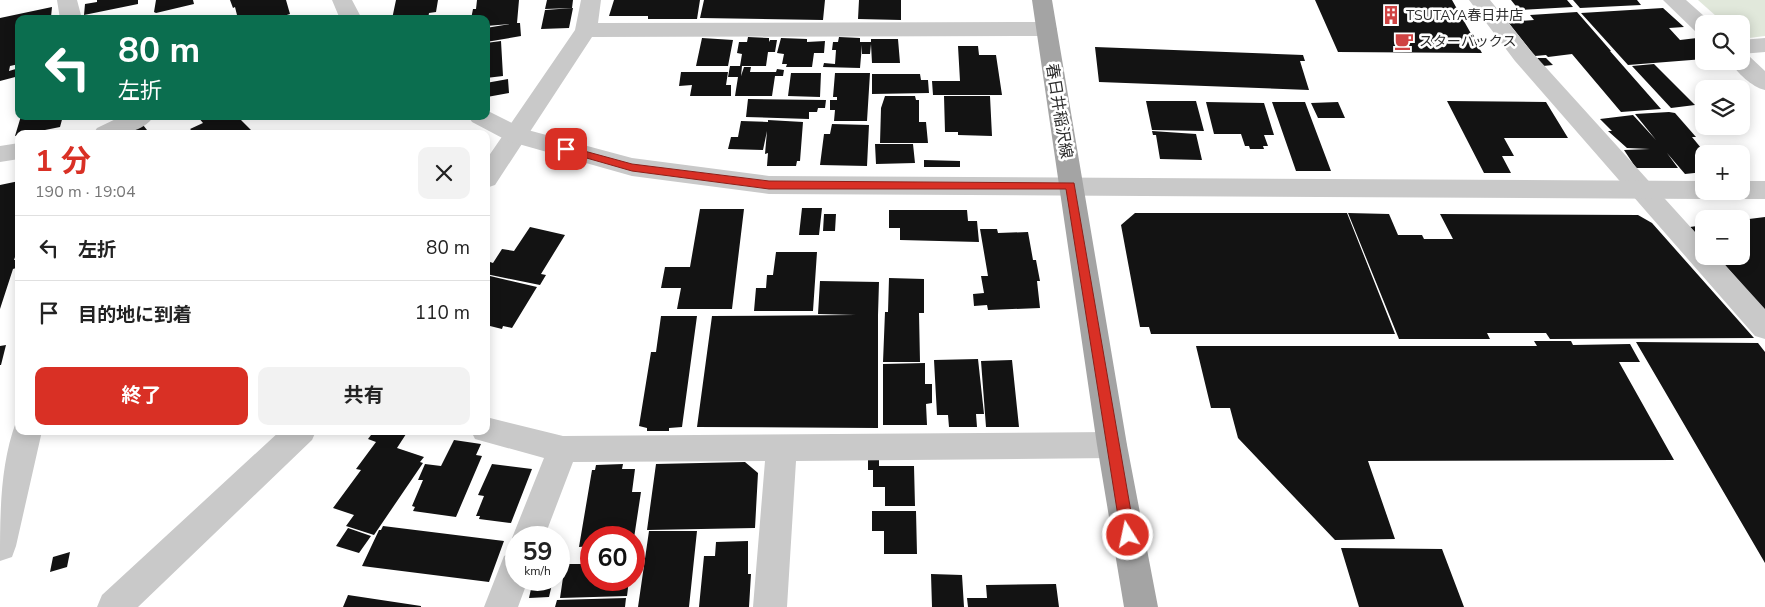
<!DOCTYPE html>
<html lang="ja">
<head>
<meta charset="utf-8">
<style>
  body { margin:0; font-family:"Nunito Sans","Noto Sans JP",sans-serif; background:#f2f2f2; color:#222; height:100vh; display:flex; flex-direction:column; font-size:19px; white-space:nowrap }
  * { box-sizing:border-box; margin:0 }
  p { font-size:16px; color:#767676 }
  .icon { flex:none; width:28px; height:28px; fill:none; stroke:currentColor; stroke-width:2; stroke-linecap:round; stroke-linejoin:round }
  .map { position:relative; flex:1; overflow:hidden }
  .details { position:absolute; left:15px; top:130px; width:475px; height:305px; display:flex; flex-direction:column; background:#fff; border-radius:10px; box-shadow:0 2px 12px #0003 }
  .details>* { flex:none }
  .banner { position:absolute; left:15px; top:15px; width:475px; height:105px; border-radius:10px; box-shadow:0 2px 12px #0003; background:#0b6e4f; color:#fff; overflow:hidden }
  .controls { position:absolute; left:1695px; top:15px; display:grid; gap:10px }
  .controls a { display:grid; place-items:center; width:55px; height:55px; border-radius:10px; background:#fff; box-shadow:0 2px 12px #0003; font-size:25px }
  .speed { position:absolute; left:505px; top:526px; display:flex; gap:10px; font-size:25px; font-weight:700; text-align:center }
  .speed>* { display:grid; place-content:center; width:65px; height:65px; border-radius:50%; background:#fff; box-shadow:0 2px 12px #0003; line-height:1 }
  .speed small { font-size:12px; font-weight:400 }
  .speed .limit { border:8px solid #d22; background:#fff; color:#111 }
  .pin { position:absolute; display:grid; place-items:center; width:42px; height:42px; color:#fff; margin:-21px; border-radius:10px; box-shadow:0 2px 8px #0006 }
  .me { position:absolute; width:55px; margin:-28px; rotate:350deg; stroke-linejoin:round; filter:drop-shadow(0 0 4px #0008) }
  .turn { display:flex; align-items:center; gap:18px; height:105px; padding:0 20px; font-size:22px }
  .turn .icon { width:65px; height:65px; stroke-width:2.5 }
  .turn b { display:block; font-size:35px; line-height:42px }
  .round { display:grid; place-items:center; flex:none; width:52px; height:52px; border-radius:10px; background:#f2f2f2 }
  .headline { display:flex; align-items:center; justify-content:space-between; height:85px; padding:0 20px }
  h1 { font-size:30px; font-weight:700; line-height:38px; color:#d93025 }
  .cta { display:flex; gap:10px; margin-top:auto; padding:10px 20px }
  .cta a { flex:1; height:58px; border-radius:10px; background:#d93025; color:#fff; font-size:20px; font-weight:700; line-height:58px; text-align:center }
  .cta a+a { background:#f2f2f2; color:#222 }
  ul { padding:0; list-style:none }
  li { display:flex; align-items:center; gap:15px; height:65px; padding:0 20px; border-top:1px solid #e0e0e0 }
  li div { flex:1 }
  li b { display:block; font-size:19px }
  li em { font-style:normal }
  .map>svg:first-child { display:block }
</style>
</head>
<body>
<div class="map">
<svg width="1765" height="607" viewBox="0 0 1765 607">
  <rect width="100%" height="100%" fill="#fff"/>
  <path fill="#e1e8db" d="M1698 0H1765V36L1749 38 1741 36V24H1725Z"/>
  <path fill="#131313" d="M97 0H138V4L84 15 85 4 97 2Z
    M156 0H193L194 4 156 13 154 12Z
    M230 0H286L290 14 274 19H238L235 7 233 8Z
    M396 0H438L436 12 429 13 428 19H392Z
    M477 0H519L517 23H520L521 36 486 42V28L510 24 486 26V19H471L473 9H476Z
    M547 0H573L572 8 545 9Z
    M614 0H700L697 19H648V16H609Z
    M704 0H825L823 20 700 18Z
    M859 0H901V20L858 19Z
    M1315 0H1452L1482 53 1338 52Z
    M1511 0H1567L1573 7 1519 10Z
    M1573 0H1637L1641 5 1580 8Z
    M52 7 51 17 48 19H19V64L10 66 9 71 19 68V76L0 81V18Z
    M573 8 569 28 541 29 545 10Z
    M1663 8 1684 27 1669 28 1680 40 1697 38 1704 44V59L1628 65 1581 13Z
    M1577 12 1611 51H1610L1661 109 1621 112 1572 54 1548 57 1546 55 1535 56 1508 22 1534 20 1530 15Z
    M748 37 769 38V42L770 40H777L775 52H768L766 66H742L741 76 744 67H751L750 72H776L777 69 784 70 783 76H775L772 96H735L738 77H728L730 66H740L742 54 737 53 739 42H747Z
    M839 37 860 38V42H871V39H898L900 63H872L871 44 870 54H862V45L860 68 823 67 824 63 835 64 836 50H832L833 42H838Z
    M702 38 733 40 728 66H696Z
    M781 38 807 39V42L825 41 824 53H814L812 67H786L787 64H782L784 54 777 53Z
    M501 41 503 76 486 78V43Z
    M958 46H978L979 55H996L1002 95H933L932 81H960Z
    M1095 47 1303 55 1305 61H1300L1309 90 1099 82Z
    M1537 58H1546L1553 65 1543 66Z
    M1654 64 1695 105 1671 108 1632 66Z
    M681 72H728L726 85H731V96H690L692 85 679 86Z
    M791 73H821L820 97 788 96Z
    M835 73H870L867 121H834L835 110H830V100H837V97H833Z
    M872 74H920L921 80H928L929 93 872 94Z
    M508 79 509 93 487 97 486 83Z
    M885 96H915L916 100H919V122H926L928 143H880L881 108Z
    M944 96H990L992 136 958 135V132H945Z
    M748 99 826 100 825 108H818L817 112H809V119L746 117Z
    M1146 101H1196L1204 131 1152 130Z
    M1447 101 1546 102 1568 138H1504L1514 156H1502L1511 173H1484Z
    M1206 102 1264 103 1274 135H1264L1268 146H1263L1264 149H1250L1249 146H1245L1241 134H1214Z
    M1272 102H1305L1331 171H1296Z
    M1338 102 1345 118H1318L1311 103Z
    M1669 112 1675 113 1696 137H1692L1706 154H1704V172L1685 174 1667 153 1678 168H1636L1624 150 1650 149 1627 148 1608 131H1612L1600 119 1633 115 1656 140 1635 114Z
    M21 116H63L60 127 15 136Z
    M199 116H241L243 118 241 120 253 132 195 134 190 129 203 123 198 117Z
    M768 120 803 122 800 161H797L796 166H767L768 153 765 154 767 131 763 150 728 149 731 137H738L741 121 768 122Z
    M832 124 869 125 867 166 820 165 824 134H830Z
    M143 125 147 130 138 134H125Z
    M1152 131 1196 134 1202 160 1160 159 1156 135H1153Z
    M875 144H913L915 163 876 164Z
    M924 160 960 161V167H924Z
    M19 181V245L14 260H19L16 268 13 269 0 309V185Z
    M802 208H822L819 235H799Z
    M700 209H744L732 309H677L681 288H661L665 267H690Z
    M889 210H967L968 221H977L979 242 900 240V228H889Z
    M1135 213H1347L1395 334H1151L1149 327H1140L1121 225Z
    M1348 213 1389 214 1398 235H1422L1424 239H1453L1440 214 1638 215 1652 223 1754 338 1550 339 1546 333H1487L1490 339H1399Z
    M824 214H836L835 231H823Z
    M1765 217V311L1717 256H1741V220Z
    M1704 225V242L1690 227Z
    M530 227 565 235 541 274 546 275 540 285 486 274 487 261 493 263 502 249 514 251Z
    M980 229H997L998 233 1028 232 1033 260H1036L1040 281H1037L1040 308 988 310 987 305 974 306 973 294 984 293 981 276H988Z
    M776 252H817L813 311H754L756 288H766L767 275H773Z
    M490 276 537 287 512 328 503 326 502 329 486 325V283Z
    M889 278 924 279V313H919L920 362H883L885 312H888Z
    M820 281 879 282 878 315V428L697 427 712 316 856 315 818 314Z
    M661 316H697L682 427 669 428V431H647V428L639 426 651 352H656Z
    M1534 341H1571L1573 345 1630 344 1640 362H1619L1674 460 1368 461 1395 539 1335 540 1238 438 1230 408H1211L1196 346H1537Z
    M1636 342 1758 343 1765 352V563Z
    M6 345 1 365H0V346Z
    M978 359 984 414H976L977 427H949L948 415H937L934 360Z
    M1012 360 1019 427H986L981 361Z
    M925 363V384H932V403L926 404 927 425H883V364Z
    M374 431H408L397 448 424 457 420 462 423 463 374 535 346 526 354 515 333 508 361 470 356 469 376 442 368 439Z
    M454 440 481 444 476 455 482 456 456 517 413 511 415 507 412 506 423 480H418L425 464 441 466Z
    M868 460H879V466H914L915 506H885V487H873V470H868Z
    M745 462 758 473 755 528 647 530 656 464Z
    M492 464 532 469 511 523 479 519 480 516H476L484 496 478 495Z
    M623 464 622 469H635L632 492H641L634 538H591V546L579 547 592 470H595L596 465Z
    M872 511H916L917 554H884V531H872Z
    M383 526 504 541 489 582 362 566 379 530H381Z
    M348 528 371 536 359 553 336 546Z
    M649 531H697L689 607H638Z
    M748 541V574H751L749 607H699L704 556H715L716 542Z
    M1341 548 1442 549 1464 607H1359Z
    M70 552 67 567 50 572 53 557Z
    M565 564H591V580H629L627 596 560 598Z
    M931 574 962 575 964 607H932Z
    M533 580H553L549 597 529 598Z
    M1056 584 1059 607H968L967 598H987L986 585Z
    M348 595 421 606V607H343Z
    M626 598 625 607H555L557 600Z"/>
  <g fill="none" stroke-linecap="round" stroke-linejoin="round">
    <path fill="#c9c9c9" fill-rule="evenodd" d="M57 0H77L82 19H60Z
      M581 0H601L598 23 1046 22 1054 24 1057 29 1054 34 1046 36 592 37 495 185 486 188V160L575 30Z
      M1469 0H1490L1531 51 1704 242V256H1717L1765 309V339L1755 336 1515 61Z
      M1663 0H1686L1713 24H1704V34L1696 32Z
      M1765 38V52L1741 54V40Z
      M1741 54 1749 56 1765 71V90C1752 87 1737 73 1730 61H1741Z
      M122 116H154C141 136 113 134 93 134L97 128Z
      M19 143V159L0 162V146Z
      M486 417 563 436 1112 432 1123 436 1127 445 1123 454 1112 458 796 461 787 607H753L765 461 573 462 544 538H516V548L512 538 544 458 475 439 471 431H486Z
      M19 421V431H42L16 546 12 557 0 561C0 515 0 465 16 422Z
      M280 431H316L312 440 138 607H97L102 595Z
      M516 551V580H528L518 607H484L504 556Z"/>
    <path fill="#c9c9c9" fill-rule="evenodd" d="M332 0H352L362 19H340Z
      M486 110 524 129 632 158 769 176 1704 181V191H1716L1713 196 1704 199 769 194 632 176 508 141 472 122 468 116H486Z
      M1741 181H1765V199H1741L1732 196 1729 191H1741Z"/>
    <path fill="#a4a4a4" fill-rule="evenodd" d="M1032 0H1052L1127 445 1158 607H1124L1097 445Z"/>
  </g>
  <path fill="#d93025" stroke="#8d1f18" d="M566 146 632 164 769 181 1074 183 1135 535 1133 539 1128 541 1123 539 1121 535 1066 189H769L632 171 562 151 561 149Z"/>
  <defs>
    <g id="building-bare" transform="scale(1.5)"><path d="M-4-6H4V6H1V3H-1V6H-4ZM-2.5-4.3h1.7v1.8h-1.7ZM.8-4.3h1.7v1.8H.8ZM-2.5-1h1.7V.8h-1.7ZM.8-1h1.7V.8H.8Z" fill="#cf4343" stroke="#fff" stroke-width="2.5" paint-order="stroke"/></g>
    <g id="cafe-bare" transform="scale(1.5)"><path d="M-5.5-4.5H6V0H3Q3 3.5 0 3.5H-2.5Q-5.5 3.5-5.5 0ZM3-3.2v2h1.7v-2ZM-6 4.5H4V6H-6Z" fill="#cf4343" stroke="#fff" stroke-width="2.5" paint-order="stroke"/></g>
  </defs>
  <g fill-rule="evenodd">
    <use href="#building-bare" x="1391" y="15"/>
    <use href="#cafe-bare" x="1404" y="41"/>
  </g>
  <g text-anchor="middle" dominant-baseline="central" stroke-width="5" stroke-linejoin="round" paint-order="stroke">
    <g font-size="14" fill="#2c2c2c" stroke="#fff" text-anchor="start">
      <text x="1406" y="15">TSUTAYA春日井店</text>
      <text x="1419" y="41">スターバックス</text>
    </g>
    <g font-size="16" fill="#2c2c2c" stroke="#fff">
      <text transform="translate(1059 111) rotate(81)">春日井稲沢線</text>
    </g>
  </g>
</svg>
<div class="controls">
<a><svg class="icon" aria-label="search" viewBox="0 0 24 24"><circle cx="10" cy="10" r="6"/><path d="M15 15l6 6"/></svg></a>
<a><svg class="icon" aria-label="layers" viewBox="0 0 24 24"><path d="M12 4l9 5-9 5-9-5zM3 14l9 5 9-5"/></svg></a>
<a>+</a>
<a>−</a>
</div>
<div class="speed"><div>59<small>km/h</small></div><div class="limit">60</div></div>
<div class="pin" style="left:566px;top:149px;background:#d93025"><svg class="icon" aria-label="arrive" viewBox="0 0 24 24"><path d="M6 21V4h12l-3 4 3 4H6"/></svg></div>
<svg class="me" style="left:1128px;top:535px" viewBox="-20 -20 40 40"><circle r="17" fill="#d93025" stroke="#fff" stroke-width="3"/><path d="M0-11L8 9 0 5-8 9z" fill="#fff"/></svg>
<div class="banner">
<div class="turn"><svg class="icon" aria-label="left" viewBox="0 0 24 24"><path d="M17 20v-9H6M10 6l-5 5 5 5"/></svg><div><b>80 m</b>左折</div></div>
</div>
<section class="details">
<div class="headline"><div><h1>1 分</h1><p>190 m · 19:04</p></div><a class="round"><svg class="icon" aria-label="close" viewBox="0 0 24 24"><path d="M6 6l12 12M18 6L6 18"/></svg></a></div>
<ul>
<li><svg class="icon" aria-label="left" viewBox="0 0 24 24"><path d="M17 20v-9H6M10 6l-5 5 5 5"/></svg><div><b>左折</b></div><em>80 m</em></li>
<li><svg class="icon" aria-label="arrive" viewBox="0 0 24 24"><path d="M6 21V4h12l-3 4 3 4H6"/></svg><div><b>目的地に到着</b></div><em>110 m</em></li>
</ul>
<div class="cta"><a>終了</a><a>共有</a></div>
</section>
</div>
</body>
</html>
